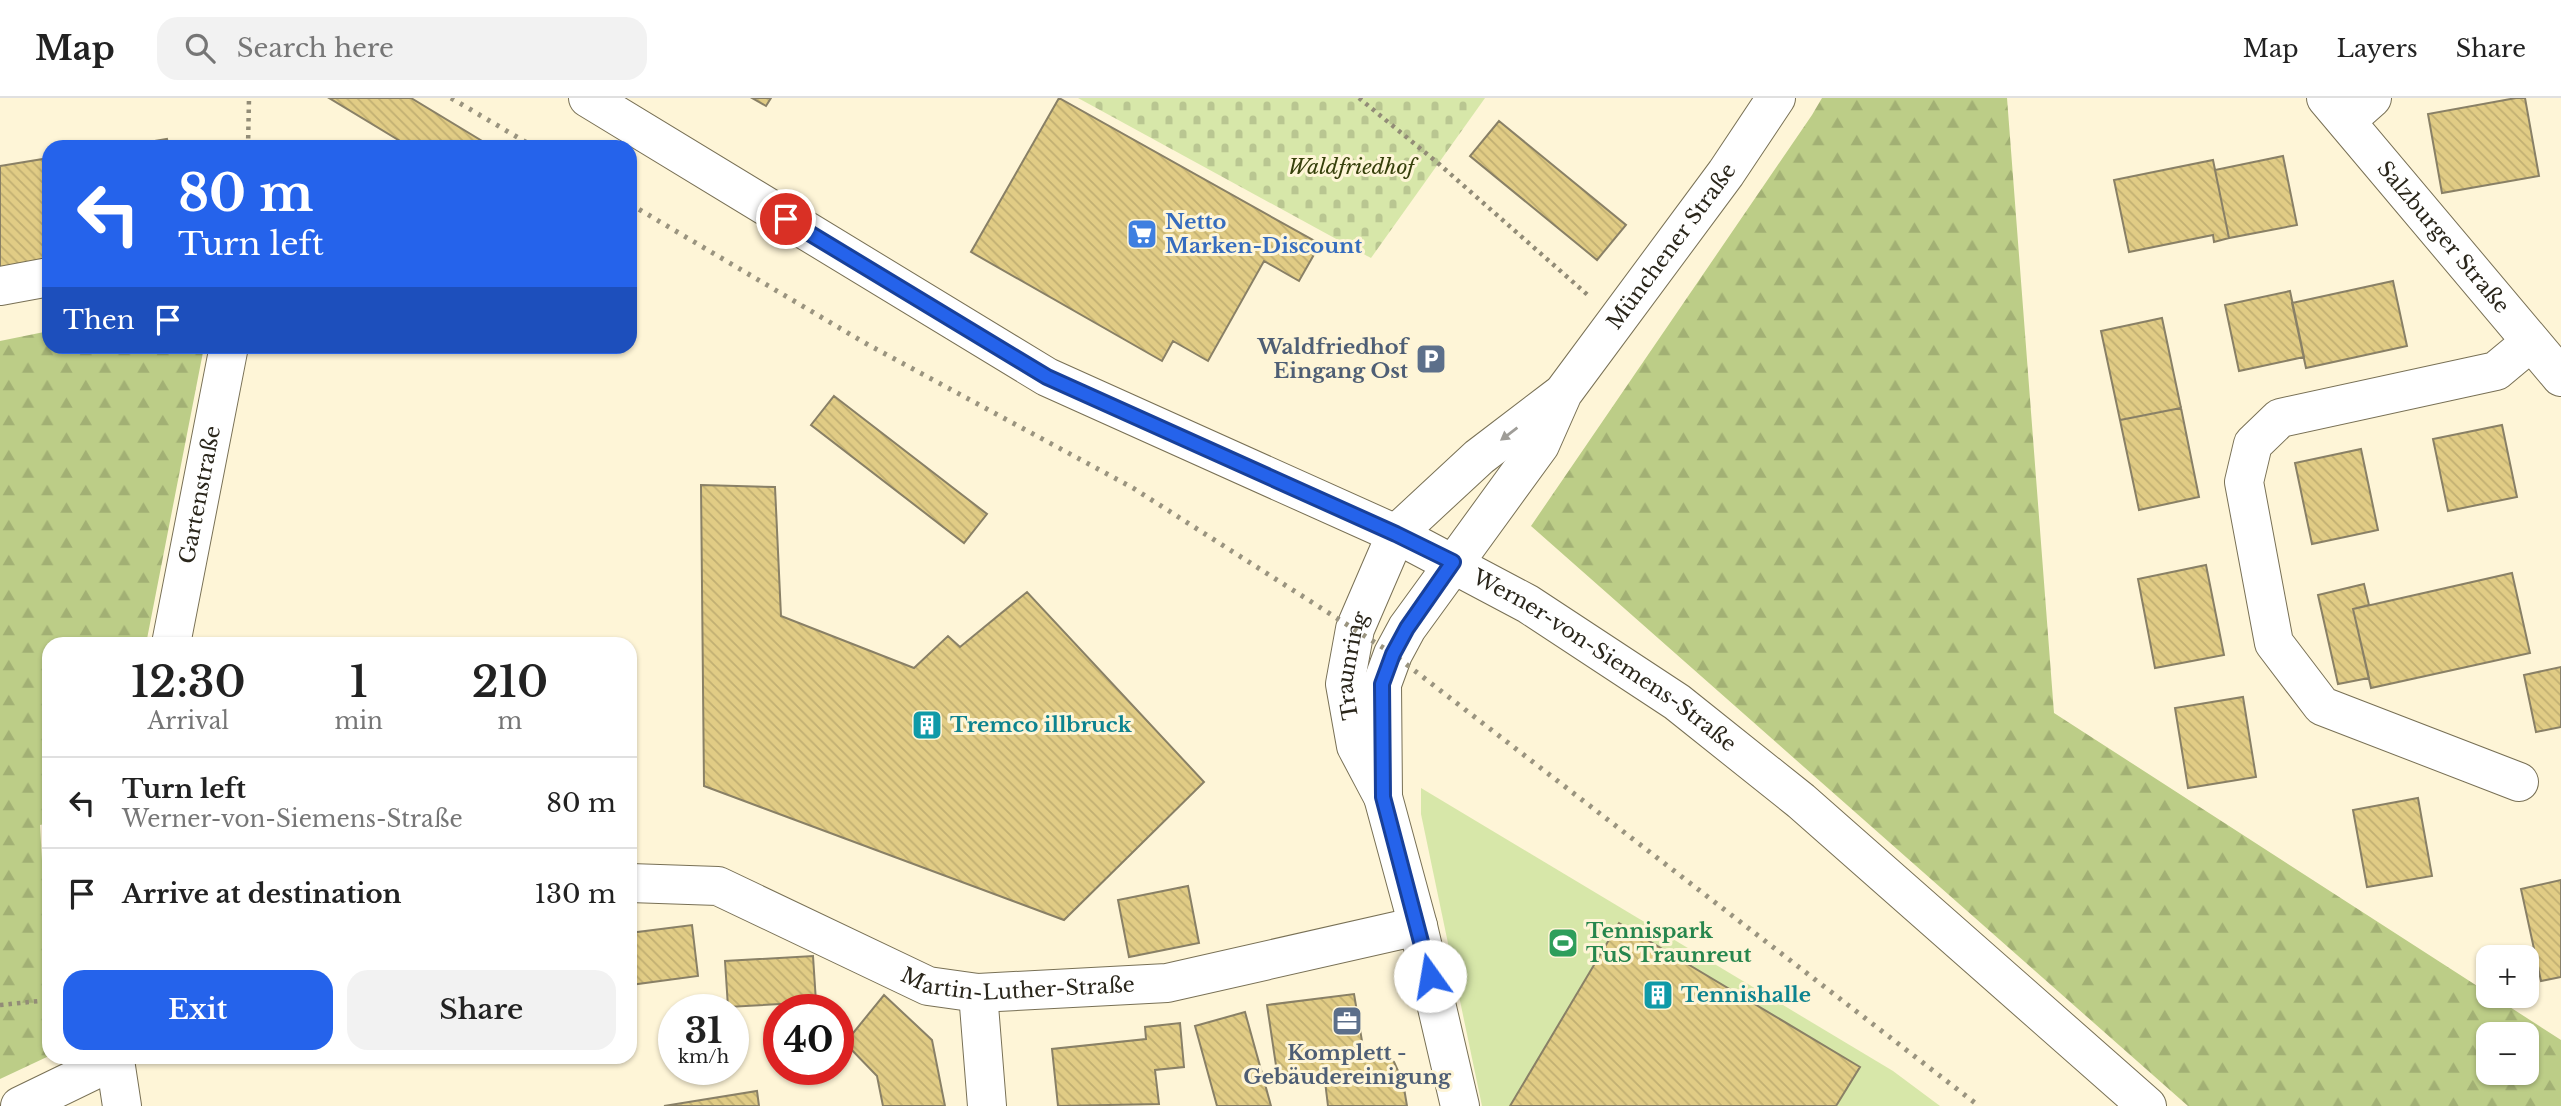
<!DOCTYPE html>
<html lang="en">
<head>
<meta charset="utf-8">
<style>
  body { margin:0; font-family:"Libre Baskerville",serif; background:#f2f2f2; color:#222; height:100vh; display:flex; flex-direction:column; font-size:26px; white-space:nowrap }
  * { box-sizing:border-box; margin:0 }
  p { font-size:23px; color:#767676 }
  .icon { flex:none; width:38px; height:38px; fill:none; stroke:currentColor; stroke-width:2; stroke-linecap:round; stroke-linejoin:round }
  .map { position:relative; flex:1; overflow:hidden }
  .sheet { position:absolute; left:42px; top:539px; width:595px; height:427px; display:flex; flex-direction:column; background:#fff; border-radius:21px; box-shadow:0 2px 5px #0004 }
  .sheet>* { flex:none }
  .banner { position:absolute; left:42px; top:42px; width:595px; height:214px; border-radius:21px; box-shadow:0 2px 5px #0004; background:#2563eb; color:#fff; overflow:hidden }
  .fabs { position:absolute; left:2476px; top:847px; display:grid; gap:14px }
  .fabs a { display:grid; place-items:center; width:63px; height:63px; border-radius:14px; background:#fff; box-shadow:0 2px 5px #0004; font-size:35px }
  .speed { position:absolute; left:658px; top:896px; display:flex; gap:14px; font-size:35px; font-weight:700; text-align:center }
  .speed>* { display:grid; place-content:center; width:91px; height:91px; border-radius:50%; background:#fff; box-shadow:0 2px 5px #0004; line-height:1 }
  .speed small { font-size:18px; font-weight:400 }
  .speed .limit { border:10px solid #d22; background:#fff; color:#111 }
  .pin { position:absolute; display:grid; place-items:center; width:60px; height:60px; color:#fff; margin:-30px; border:4px solid #fff; border-radius:50%; box-shadow:0 2px 7px #0007 }
  .me { position:absolute; width:77px; margin:-38px; rotate:347deg; stroke-linejoin:round; filter:drop-shadow(0 0 5px #0008) }
  .turn { display:flex; align-items:center; gap:24px; height:147px; padding:0 21px; font-size:32px }
  .turn .icon { width:91px; height:91px; stroke-width:2.5 }
  .turn b { display:block; font-size:49px; line-height:60px }
  .then { display:flex; align-items:center; height:66px; padding:0 21px; background:#0003; gap:14px; font-size:26px }
  .eta { display:flex; justify-content:space-evenly; align-items:center; height:119px; text-align:center }
  .eta b { font-size:42px; font-weight:600; line-height:49px }
  .cta { display:flex; gap:14px; margin-top:auto; padding:14px 21px }
  .cta a { flex:1; height:80px; border-radius:21px; background:#2563eb; color:#fff; font-size:28px; font-weight:600; line-height:80px; text-align:center }
  .cta a+a { background:#f2f2f2; color:#222 }
  ul { padding:0; list-style:none }
  li { display:flex; align-items:center; gap:21px; height:91px; padding:0 21px; border-top:2px solid #e0e0e0 }
  li div { flex:1 }
  li b { display:block; font-size:26px }
  li em { font-style:normal }
  header { display:flex; align-items:center; gap:42px; box-sizing:border-box; height:98px; padding:0 35px; background:#fff; border-bottom:2px solid #e0e0e0 }
  header strong { font-size:33px }
  nav { display:flex; gap:38px; margin-inline-start:auto; font-size:24px }
  .search { width:490px; height:63px; background:#f2f2f2; display:flex; align-items:center; gap:18px; box-sizing:border-box; padding:0 24px; border-radius:21px; color:#767676; font-size:26px }
  .map>svg:first-child { display:block }
</style>
</head>
<body>
<header>
<strong>Map</strong>
<div class="search"><svg class="icon" aria-label="search" viewBox="0 0 24 24"><circle cx="10" cy="10" r="6"/><path d="M15 15l6 6"/></svg>Search here</div>
<nav><a>Map</a><a>Layers</a><a>Share</a></nav>
</header>
<div class="map">
<svg width="2561" height="1008" viewBox="0 0 2561 1008">
  <defs>
    <pattern id="forest-firs" width="22" height="20" patternUnits="userSpaceOnUse" patternTransform="scale(1.75)"><rect width="22" height="20" fill="#bccd87"/><path d="M5 1l3.5 6h-7zM16 11l3.5 6h-7z" fill="#a2b074"/></pattern>
    <pattern id="cemetery-stones" width="16" height="16" patternUnits="userSpaceOnUse" patternTransform="scale(1.75)"><rect width="16" height="16" fill="#d7e7a9"/><path d="M2 7V4a2 2 0 0 1 4 0v3zM10 15v-3a2 2 0 0 1 4 0v3z" fill="#b9c691"/></pattern>
    <pattern id="building-back-hatch" width="6" height="6" patternUnits="userSpaceOnUse" patternTransform="scale(1.75)"><rect width="6" height="6" fill="#e1cc85"/><path d="M-1 5l2 2M0 0l6 6M5-1l2 2" fill="none" stroke="#c1af72"/></pattern>
  </defs>
  <rect width="100%" height="100%" fill="#fef5d7"/>
  <path fill="url(#forest-firs)" fill-rule="evenodd" d="M1822 0H2007L2054 615 2561 942V1008H2188L1531 428 1812 17ZM2488 936H2527V975H2488Z
    M49 233V248L204 249 146 546H49V725L40 727 45 815 49 829V958L0 981V243Z"/>
  <path fill="url(#cemetery-stones)" d="M1078 0H1485L1371 160Z"/>
  <path fill="#d7e7a9" d="M1421 690 1893 973 1940 1008H1482L1421 716Z"/>
  <path fill="url(#building-back-hatch)" stroke="#898066" stroke-width="2" d="M329 0H411L492 49H410Z
    M752 0H771L766 8Z
    M1059 0 1320 146 1299 183 1264 163 1208 263 1173 243 1162 263 971 154Z
    M2516 0H2525L2539 78 2442 95 2428 16Z
    M1499 23 1626 127 1597 162 1470 58Z
    M167 41 169 49H119Z
    M2283 58 2297 127 2229 140 2215 72Z
    M49 60V162L0 170V68Z
    M2213 62 2229 140 2214 144 2213 137 2129 154 2114 82Z
    M2393 183 2407 248 2306 270 2292 205Z
    M2290 193 2304 259 2239 273 2225 207Z
    M2162 220 2181 310 2120 322 2101 233Z
    M834 298 987 416 964 445 811 327Z
    M2181 310 2199 399 2139 412 2120 322Z
    M2502 327 2517 399 2448 413 2433 341Z
    M2361 351 2378 432 2312 446 2295 365Z
    M701 387 775 389 781 518 914 570 948 538 960 549 1027 494 1204 684 1064 822 704 688Z
    M2206 467 2224 557 2155 570 2138 481Z
    M2512 475 2530 555 2371 590 2353 511Z
    M2364 486 2369 507 2353 511 2369 580 2338 586 2318 497Z
    M2561 569V629L2536 634 2524 577Z
    M2243 599 2256 679 2188 690 2175 610Z
    M2418 700 2432 778 2367 789 2353 712Z
    M2561 782V879L2541 883 2521 791Z
    M1188 788 1199 845 1129 859 1118 802Z
    M1619 825 1860 969 1836 1008H1510Z
    M692 827 698 878 630 887V835Z
    M813 858 816 904 728 909 725 863Z
    M1354 896 1364 955 1380 954 1394 964 1403 984 1407 1008H1328L1324 975 1278 981 1267 907Z
    M884 897 932 942 945 1008H883L877 978 845 945Z
    M1245 914 1271 1008H1217L1195 928Z
    M1180 925 1184 969 1155 972 1159 1006 1058 1008 1052 951 1146 941 1145 929Z
    M757 993 759 1008H664Z"/>
  <g fill="none" stroke-linecap="round" stroke-linejoin="round">
    <g stroke="#787055" stroke-width="40">
      <g id="minor">
        <path id="s1" d="M588 0 1047 279 1396 436 1528 506 1677 604 1801 703 2147 1008"/>
        <path id="s2" d="M2326 0 2561 279"/>
        <path d="M2346 23 2372 0"/>
        <path d="M0 188 49 179"/>
        <path id="s3" d="M171 546 229 248"/>
        <path d="M2519 684 2322 608 2274 545 2244 384 2253 346 2280 320 2496 273 2531 244"/>
        <path id="s4" d="M1383 699 1382 586 1393 556 1407 530 1540 347 1563 295 1726 75 1776 0"/>
        <path id="s5" d="M630 785 718 788 928 888 978 895 1167 885 1418 828"/>
        <path d="M978 895 987 1008"/>
        <path d="M115 962 122 1008"/>
        <path d="M20 1008 115 962 116 959"/>
        <path id="s6" d="M1460 1008 1418 828 1383 699 1356 648 1345 586 1355 531 1396 436 1479 359 1559 298"/>
      </g>
    </g>
    <path stroke="#928c77" stroke-width="4.5" stroke-dasharray="3.5 5" stroke-linecap="butt" d="M1359 0 1439 66 1590 199
      M248 49 249 0
      M0 907 49 902"/>
    <use href="#minor" stroke="#fff" stroke-width="38"/>
    <path stroke="#9a947f" stroke-width="5" stroke-dasharray="3.5 7" stroke-linecap="butt" d="M451 0 534 49
      M630 106 865 245 1133 390 1393 556 1979 1008"/>
  </g>
  <defs><path id="oneway-solid" d="M-6-.8H1V-3.2L6.5 0L1 3.2V.8H-6Z" transform="scale(1.75)"/></defs>
  <use fill="#9f9d98" href="#oneway-solid" transform="translate(1509 336) rotate(143)"/>
  <g fill="none" stroke-linecap="round" stroke-linejoin="round">
    <g stroke="#184099" stroke-width="18">
      <path id="route" d="M786 121 1047 279 1396 436 1453 464 1407 530 1393 556 1382 586 1383 699 1430 878"/>
    </g>
    <use href="#route" stroke="#2563eb" stroke-width="12"/>
  </g>
  <defs>
    <g id="supermarket-square" transform="scale(1.575)"><rect x="-9" y="-9" width="18" height="18" rx="4" fill="#3f7fe0" stroke="#fef5d7"/><path d="M-6-5.5h2.5l.6 2H6L4.5 2H-2.5L-4.4-4H-6ZM-1.5 3.2a1.3 1.3 0 1 0 .1 0ZM3 3.2a1.3 1.3 0 1 0 .1 0Z" fill="#fff"/></g>
    <g id="parking-square" transform="scale(1.575)"><rect x="-9" y="-9" width="18" height="18" rx="4" fill="#5c6f8a" stroke="#fef5d7"/><path d="M-3.5-5.5H1a3.5 3.5 0 0 1 0 7H-1V5.5H-3.5ZM-1-3.4V-.6H.8a1.4 1.4 0 0 0 0-2.8Z" fill="#fff"/></g>
    <g id="building-square" transform="scale(1.575)"><rect x="-9" y="-9" width="18" height="18" rx="4" fill="#0f9aa8" stroke="#fef5d7"/><path d="M-4-6H4V6H1V3H-1V6H-4ZM-2.5-4.3h1.7v1.8h-1.7ZM.8-4.3h1.7v1.8H.8ZM-2.5-1h1.7V.8h-1.7ZM.8-1h1.7V.8H.8Z" fill="#fff"/></g>
    <g id="stadium-square" transform="scale(1.575)"><rect x="-9" y="-9" width="18" height="18" rx="4" fill="#2e9e5b" stroke="#fef5d7"/><path d="M0-5a6.5 5 0 1 0 0 10a6.5 5 0 1 0 0-10ZM-3.5-1.8h7v3.6h-7Z" fill="#fff"/></g>
    <g id="office-square" transform="scale(1.575)"><rect x="-9" y="-9" width="18" height="18" rx="4" fill="#5c6f8a" stroke="#fef5d7"/><path d="M-6-3h4V-5.5h4V-3h4V5H-6ZM-1-4.5V-3h2v-1.5ZM-6 0V1H6V0Z" fill="#fff"/></g>
  </defs>
  <g fill-rule="evenodd">
    <use href="#supermarket-square" x="1142" y="136"/>
    <use href="#parking-square" x="1431" y="261"/>
    <use href="#building-square" x="927" y="627"/>
    <use href="#stadium-square" x="1563" y="845"/>
    <use href="#building-square" x="1658" y="897"/>
    <use href="#office-square" x="1347" y="923"/>
  </g>
  <g text-anchor="middle" dominant-baseline="central" stroke-width="6" stroke-linejoin="round" paint-order="stroke">
    <g font-size="21" font-style="italic" fill="#36400b" stroke="#fef5d7">
      <text x="1351" y="69">Waldfriedhof</text>
    </g>
    <g font-size="21" font-weight="bold" fill="#366cbe" stroke="#fef5d7" text-anchor="start">
      <text x="1165" y="124">Netto<tspan x="1165" dy="24">Marken-Discount</tspan></text>
    </g>
    <g font-size="21" fill="#2a261b" stroke="#fef5d7">
      <text stroke="none"><textPath href="#s2" startOffset="182">Salzburger Straße</textPath></text>
      <text stroke="none"><textPath href="#s4" startOffset="640">Münchener Straße</textPath></text>
      <text stroke="none"><textPath href="#s3" startOffset="152">Gartenstraße</textPath></text>
      <text stroke="none"><textPath href="#s1" startOffset="1164">Werner-von-Siemens-Straße</textPath></text>
      <text stroke="none"><textPath href="#s6" startOffset="458">Traunring</textPath></text>
      <text stroke="none"><textPath href="#s5" startOffset="410">Martin-Luther-Straße</textPath></text>
    </g>
    <g font-size="21" font-weight="bold" fill="#4e5e75" stroke="#fef5d7" text-anchor="end">
      <text x="1408" y="249">Waldfriedhof<tspan x="1408" dy="24">Eingang Ost</tspan></text>
      <text x="1347" y="955" text-anchor="middle">Komplett -<tspan x="1347" dy="24">Gebäudereinigung</tspan></text>
    </g>
    <g font-size="21" font-weight="bold" fill="#0d838f" stroke="#fef5d7" text-anchor="start">
      <text x="950" y="627">Tremco illbruck</text>
      <text x="1681" y="897">Tennishalle</text>
    </g>
    <g font-size="21" font-weight="bold" fill="#27864d" stroke="#fef5d7" text-anchor="start">
      <text x="1586" y="833">Tennispark<tspan x="1586" dy="24">TuS Traunreut</tspan></text>
    </g>
  </g>
</svg>
<div class="fabs">
<a>+</a>
<a>−</a>
</div>
<div class="speed"><div>31<small>km/h</small></div><div class="limit">40</div></div>
<div class="pin" style="left:786px;top:121px;background:#d93025"><svg class="icon" aria-label="arrive" viewBox="0 0 24 24"><path d="M6 21V4h12l-3 4 3 4H6"/></svg></div>
<svg class="me" style="left:1430px;top:878px" viewBox="-20 -20 40 40"><circle r="19" fill="#fff"/><path d="M0-13L10 11 0 6-10 11z" fill="#2563eb"/></svg>
<div class="banner">
<div class="turn"><svg class="icon" aria-label="left" viewBox="0 0 24 24"><path d="M17 20v-9H6M10 6l-5 5 5 5"/></svg><div><b>80 m</b>Turn left</div></div>
<div class="then">Then<svg class="icon" aria-label="arrive" viewBox="0 0 24 24"><path d="M6 21V4h12l-3 4 3 4H6"/></svg></div>
</div>
<section class="sheet">
<div class="eta">
<div><b>12:30</b><p>Arrival</p></div>
<div><b>1</b><p>min</p></div>
<div><b>210</b><p>m</p></div>
</div>
<ul>
<li><svg class="icon" aria-label="left" viewBox="0 0 24 24"><path d="M17 20v-9H6M10 6l-5 5 5 5"/></svg><div><b>Turn left</b><p>Werner-von-Siemens-Straße</p></div><em>80 m</em></li>
<li><svg class="icon" aria-label="arrive" viewBox="0 0 24 24"><path d="M6 21V4h12l-3 4 3 4H6"/></svg><div><b>Arrive at destination</b></div><em>130 m</em></li>
</ul>
<div class="cta"><a>Exit</a><a>Share</a></div>
</section>
</div>
</body>
</html>
